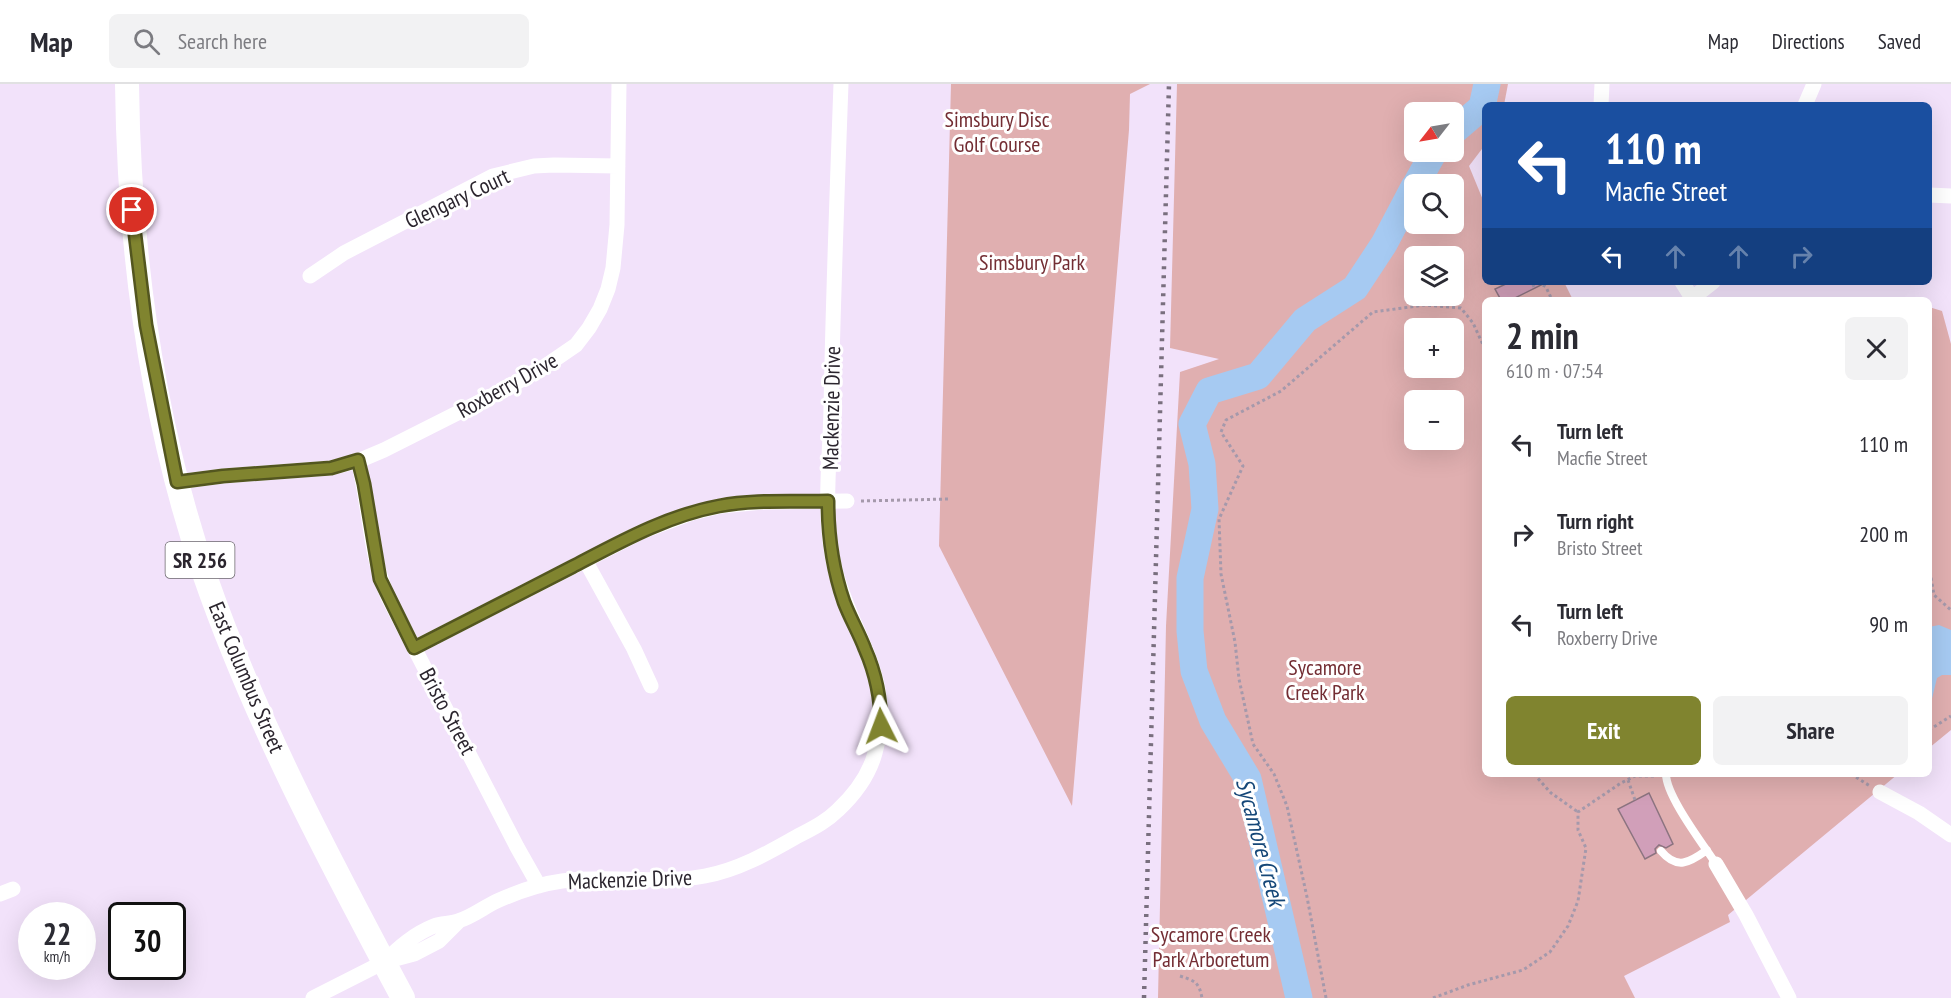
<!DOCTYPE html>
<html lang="en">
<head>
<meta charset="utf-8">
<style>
  body { margin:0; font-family:"PT Sans Narrow",sans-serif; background:#f2f2f3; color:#2b2b33; height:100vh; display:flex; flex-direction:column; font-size:22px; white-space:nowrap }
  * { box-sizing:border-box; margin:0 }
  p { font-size:20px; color:#7c7c81 }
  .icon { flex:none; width:33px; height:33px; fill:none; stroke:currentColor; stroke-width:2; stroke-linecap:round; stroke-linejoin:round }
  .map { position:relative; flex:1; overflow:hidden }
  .panel { position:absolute; left:1482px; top:213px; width:450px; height:480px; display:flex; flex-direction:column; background:#fff; border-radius:9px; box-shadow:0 6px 24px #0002 }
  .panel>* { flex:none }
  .banner { position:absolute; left:1482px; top:18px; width:450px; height:183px; border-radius:9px; box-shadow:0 6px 24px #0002; background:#1a4fa0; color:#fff; overflow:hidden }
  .needle { width:39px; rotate:239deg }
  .tools { position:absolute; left:1404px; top:18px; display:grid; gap:12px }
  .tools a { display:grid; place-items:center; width:60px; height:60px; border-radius:9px; background:#fff; box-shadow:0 6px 24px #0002; font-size:30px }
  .speed { position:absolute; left:18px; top:818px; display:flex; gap:12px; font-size:30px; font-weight:700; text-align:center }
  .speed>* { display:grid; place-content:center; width:78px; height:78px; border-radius:50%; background:#fff; box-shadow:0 6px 24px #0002; line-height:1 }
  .speed small { font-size:15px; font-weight:400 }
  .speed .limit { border:3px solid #111; border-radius:9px; background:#fff; color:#111 }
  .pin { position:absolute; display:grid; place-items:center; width:51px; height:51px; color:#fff; margin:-26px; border:3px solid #fff; border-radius:50%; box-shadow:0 2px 6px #0007 }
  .me { position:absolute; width:66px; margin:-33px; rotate:357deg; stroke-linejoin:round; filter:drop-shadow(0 0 4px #0008) }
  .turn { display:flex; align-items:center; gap:21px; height:126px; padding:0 24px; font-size:27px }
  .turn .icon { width:78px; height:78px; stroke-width:2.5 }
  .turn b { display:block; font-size:42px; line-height:51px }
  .lanes { display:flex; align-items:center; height:57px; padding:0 24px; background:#0003; justify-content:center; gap:30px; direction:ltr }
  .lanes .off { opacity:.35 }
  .round { display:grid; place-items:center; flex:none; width:63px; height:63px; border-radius:9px; background:#f2f2f3 }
  .headline { display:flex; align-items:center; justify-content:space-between; height:102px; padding:0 24px }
  h1 { font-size:36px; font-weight:800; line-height:45px }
  .cta { display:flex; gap:12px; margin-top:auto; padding:12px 24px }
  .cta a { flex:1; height:69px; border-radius:9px; background:#80842f; color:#fff; font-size:24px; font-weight:800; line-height:69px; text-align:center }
  .cta a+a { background:#f2f2f3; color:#2b2b33 }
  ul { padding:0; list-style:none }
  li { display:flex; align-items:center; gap:18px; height:90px; padding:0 24px }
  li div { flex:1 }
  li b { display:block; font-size:22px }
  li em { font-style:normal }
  header { display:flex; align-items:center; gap:36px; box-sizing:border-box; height:84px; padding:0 30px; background:#fff; border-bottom:2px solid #e1e1e2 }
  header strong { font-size:28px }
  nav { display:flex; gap:33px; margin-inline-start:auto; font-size:21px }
  .search { width:420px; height:54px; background:#f2f2f3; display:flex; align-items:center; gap:15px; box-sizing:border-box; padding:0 21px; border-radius:9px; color:#7c7c81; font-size:22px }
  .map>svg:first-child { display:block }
</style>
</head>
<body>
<header>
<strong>Map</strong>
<div class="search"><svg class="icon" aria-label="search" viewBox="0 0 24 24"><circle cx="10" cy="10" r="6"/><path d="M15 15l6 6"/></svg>Search here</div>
<nav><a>Map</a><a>Directions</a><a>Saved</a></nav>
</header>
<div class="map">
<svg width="1951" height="914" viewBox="0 0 1951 914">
  <rect width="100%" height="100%" fill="#f2e2fa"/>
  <path fill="#e0afb0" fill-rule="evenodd" d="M951 0H1150L1130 10 1129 46 1072 722 939 462Z
    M1177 0H1508L1504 21H1485V61L1469 82 1483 116H1485V198H1564L1573 216H1485V690H1898L1728 831 1730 838 1624 892 1635 914H1158L1166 542 1180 288 1219 275 1170 264ZM1414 28H1454V68H1414ZM1414 100H1454V140H1414ZM1414 172H1454V212H1414ZM1414 244H1454V284H1414ZM1414 316H1454V356H1414Z
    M1929 223 1942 227 1951 260V646L1929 664Z"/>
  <path fill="#a6caf2" d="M1939 541 1951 546V591H1942L1937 594 1929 627V543Z"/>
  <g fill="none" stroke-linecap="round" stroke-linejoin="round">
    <path stroke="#a6caf2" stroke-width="27" d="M1454 47 1482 23 1487 0
      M1416 100 1434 68
      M1299 914 1248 695 1213 637 1194 587 1190 547V494L1205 425 1202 380 1192 340 1209 307 1258 292 1305 236 1355 204 1384 160 1414 103"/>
  </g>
  <path fill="#d19fb9" stroke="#8c7480" stroke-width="1.5" d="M1510 198H1547L1511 216H1501L1495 205Z
    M1649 709 1673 760 1666 764 1659 761 1655 765 1656 769 1645 775 1618 725Z"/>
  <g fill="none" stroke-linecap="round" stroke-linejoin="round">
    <path stroke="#a599ab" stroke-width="3" stroke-dasharray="3 3" stroke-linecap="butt" d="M1532 202 1540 199 1546 203 1552 216
      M1484 321H1485
      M861 417 949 415
      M1929 482 1934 511 1951 526
      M1929 646 1951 632
      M1534 690 1551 709 1578 728
      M1851 690 1870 702
      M1628 696 1635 716
      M1180 892C1195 897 1199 898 1202 914
      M1326 914 1307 813 1287 722 1274 690 1253 660 1239 595 1235 558 1221 490 1219 435 1243 382 1221 348 1226 336 1281 307 1373 228 1425 221 1461 224 1473 239 1485 265
      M1433 914 1468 901 1523 886 1550 868 1568 842 1578 817 1586 764 1578 746V728L1621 699 1635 692H1655"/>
    <path stroke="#fff" stroke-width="8" d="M1666 690C1666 712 1703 760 1716 780
      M1661 767C1677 786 1689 779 1707 766"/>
    <path stroke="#fff" stroke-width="15" d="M1601 21 1602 0
      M1805 21 1814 0
      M1929 111 1951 112
      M310 192 344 169 493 92 534 82 554 81 618 82
      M1682 198 1692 214
      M1690 216 1713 198
      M358 377C370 422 369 470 388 513L517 763 539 802
      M177 398 223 392 331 384 358 377 384 366 505 305 541 285 576 261 589 244 600 225 608 205 613 184 617 141 619 0
      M585 476 634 565 651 602
      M414 564 641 448 692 429 721 422 763 418 847 417
      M1880 708 1919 729 1951 751
      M1716 780 1746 831 1789 914
      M0 810 13 805
      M384 878C399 863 414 850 434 842 442 839 450 840 458 837 472 833 484 823 497 817 517 808 540 800 562 797 610 790 658 801 705 792 738 786 768 769 796 753 811 745 826 738 838 726 854 711 869 691 875 669 896 595 852 553 835 485 822 433 830 377 831 324 833 216 837 108 841 0
      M313 914 384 878 414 870 439 857 459 837"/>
    <path stroke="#fff" stroke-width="24" d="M127 0C129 166 151 334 205 492 256 639 330 777 403 914"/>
    <path stroke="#796f7e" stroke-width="4.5" stroke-dasharray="3 6" stroke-linecap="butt" d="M1144 914 1169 0"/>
  </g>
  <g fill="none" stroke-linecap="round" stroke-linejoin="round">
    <g stroke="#53561f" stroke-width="15">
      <path id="route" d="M132 126 146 241 177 398 223 392 331 384 358 376 364 400 380 495 414 564C467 537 520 510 572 483 620 458 666 432 719 422 755 415 793 418 828 417 828 451 833 486 844 518 850 534 859 549 865 565 876 590 881 614 881 642"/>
    </g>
    <use href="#route" stroke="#80842f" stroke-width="10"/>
  </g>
  <g text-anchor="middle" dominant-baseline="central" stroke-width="6" stroke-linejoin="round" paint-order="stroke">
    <rect fill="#fff" stroke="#6b666d" stroke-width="1.5" x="165.5" y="458" width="69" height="36" rx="4.5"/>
    <g font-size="21" font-weight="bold" fill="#2b252e">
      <text x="200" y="476">SR 256</text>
    </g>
    <g font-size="22" fill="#732d33" stroke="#fff">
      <text x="997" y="35">Simsbury Disc<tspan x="997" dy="25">Golf Course</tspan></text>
      <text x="1032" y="178">Simsbury Park</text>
      <text x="1325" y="583">Sycamore<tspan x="1325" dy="25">Creek Park</tspan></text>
      <text x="1211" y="850">Sycamore Creek<tspan x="1211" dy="25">Park Arboretum</tspan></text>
    </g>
    <g font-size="22" fill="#2b252e" stroke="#fff">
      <text transform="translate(457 114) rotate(-25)">Glengary Court</text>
      <text transform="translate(507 301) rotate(-29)">Roxberry Drive</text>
      <text transform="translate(831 324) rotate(-89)">Mackenzie Drive</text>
      <text transform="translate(247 593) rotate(67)">East Columbus Street</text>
      <text transform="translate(448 627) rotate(62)">Bristo Street</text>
      <text transform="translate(630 795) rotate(-2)">Mackenzie Drive</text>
    </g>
    <g font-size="24" font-style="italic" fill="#154778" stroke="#fff">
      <text transform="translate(1261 758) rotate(75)">Sycamore Creek</text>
    </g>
  </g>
</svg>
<div class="tools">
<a><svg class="needle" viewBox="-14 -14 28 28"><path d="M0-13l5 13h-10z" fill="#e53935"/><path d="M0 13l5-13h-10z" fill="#7c7c81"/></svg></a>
<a><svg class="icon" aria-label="search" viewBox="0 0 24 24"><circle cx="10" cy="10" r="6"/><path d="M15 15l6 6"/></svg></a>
<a><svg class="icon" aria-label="layers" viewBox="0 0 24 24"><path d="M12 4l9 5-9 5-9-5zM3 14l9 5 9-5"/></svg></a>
<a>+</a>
<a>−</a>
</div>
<div class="speed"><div>22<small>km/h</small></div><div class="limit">30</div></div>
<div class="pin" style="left:132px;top:126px;background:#d93025"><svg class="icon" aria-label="arrive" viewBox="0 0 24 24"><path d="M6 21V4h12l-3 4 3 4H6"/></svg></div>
<svg class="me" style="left:881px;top:642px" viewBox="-20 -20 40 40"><path d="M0-17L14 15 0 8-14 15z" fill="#80842f" stroke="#fff" stroke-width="4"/></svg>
<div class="banner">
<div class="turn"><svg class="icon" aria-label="left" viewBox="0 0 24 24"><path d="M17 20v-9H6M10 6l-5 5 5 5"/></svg><div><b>110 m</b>Macfie Street</div></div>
<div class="lanes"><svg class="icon" aria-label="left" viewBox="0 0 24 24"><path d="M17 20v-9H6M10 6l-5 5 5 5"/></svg><svg class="icon off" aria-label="ahead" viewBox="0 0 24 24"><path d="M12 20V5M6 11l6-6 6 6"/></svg><svg class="icon off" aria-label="ahead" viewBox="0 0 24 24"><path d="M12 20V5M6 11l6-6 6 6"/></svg><svg class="icon off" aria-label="right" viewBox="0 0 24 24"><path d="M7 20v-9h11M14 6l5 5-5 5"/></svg></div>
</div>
<section class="panel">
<div class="headline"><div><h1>2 min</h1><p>610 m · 07:54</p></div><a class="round"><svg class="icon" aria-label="close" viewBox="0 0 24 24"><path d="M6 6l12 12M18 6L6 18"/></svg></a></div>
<ul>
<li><svg class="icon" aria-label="left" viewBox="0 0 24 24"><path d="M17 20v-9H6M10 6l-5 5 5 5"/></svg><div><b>Turn left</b><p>Macfie Street</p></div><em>110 m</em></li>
<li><svg class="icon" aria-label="right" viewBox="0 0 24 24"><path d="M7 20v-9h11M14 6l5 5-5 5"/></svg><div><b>Turn right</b><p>Bristo Street</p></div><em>200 m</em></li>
<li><svg class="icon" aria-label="left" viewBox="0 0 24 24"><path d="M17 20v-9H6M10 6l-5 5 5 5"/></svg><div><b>Turn left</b><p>Roxberry Drive</p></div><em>90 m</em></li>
</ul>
<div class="cta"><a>Exit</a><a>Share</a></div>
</section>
</div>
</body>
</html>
